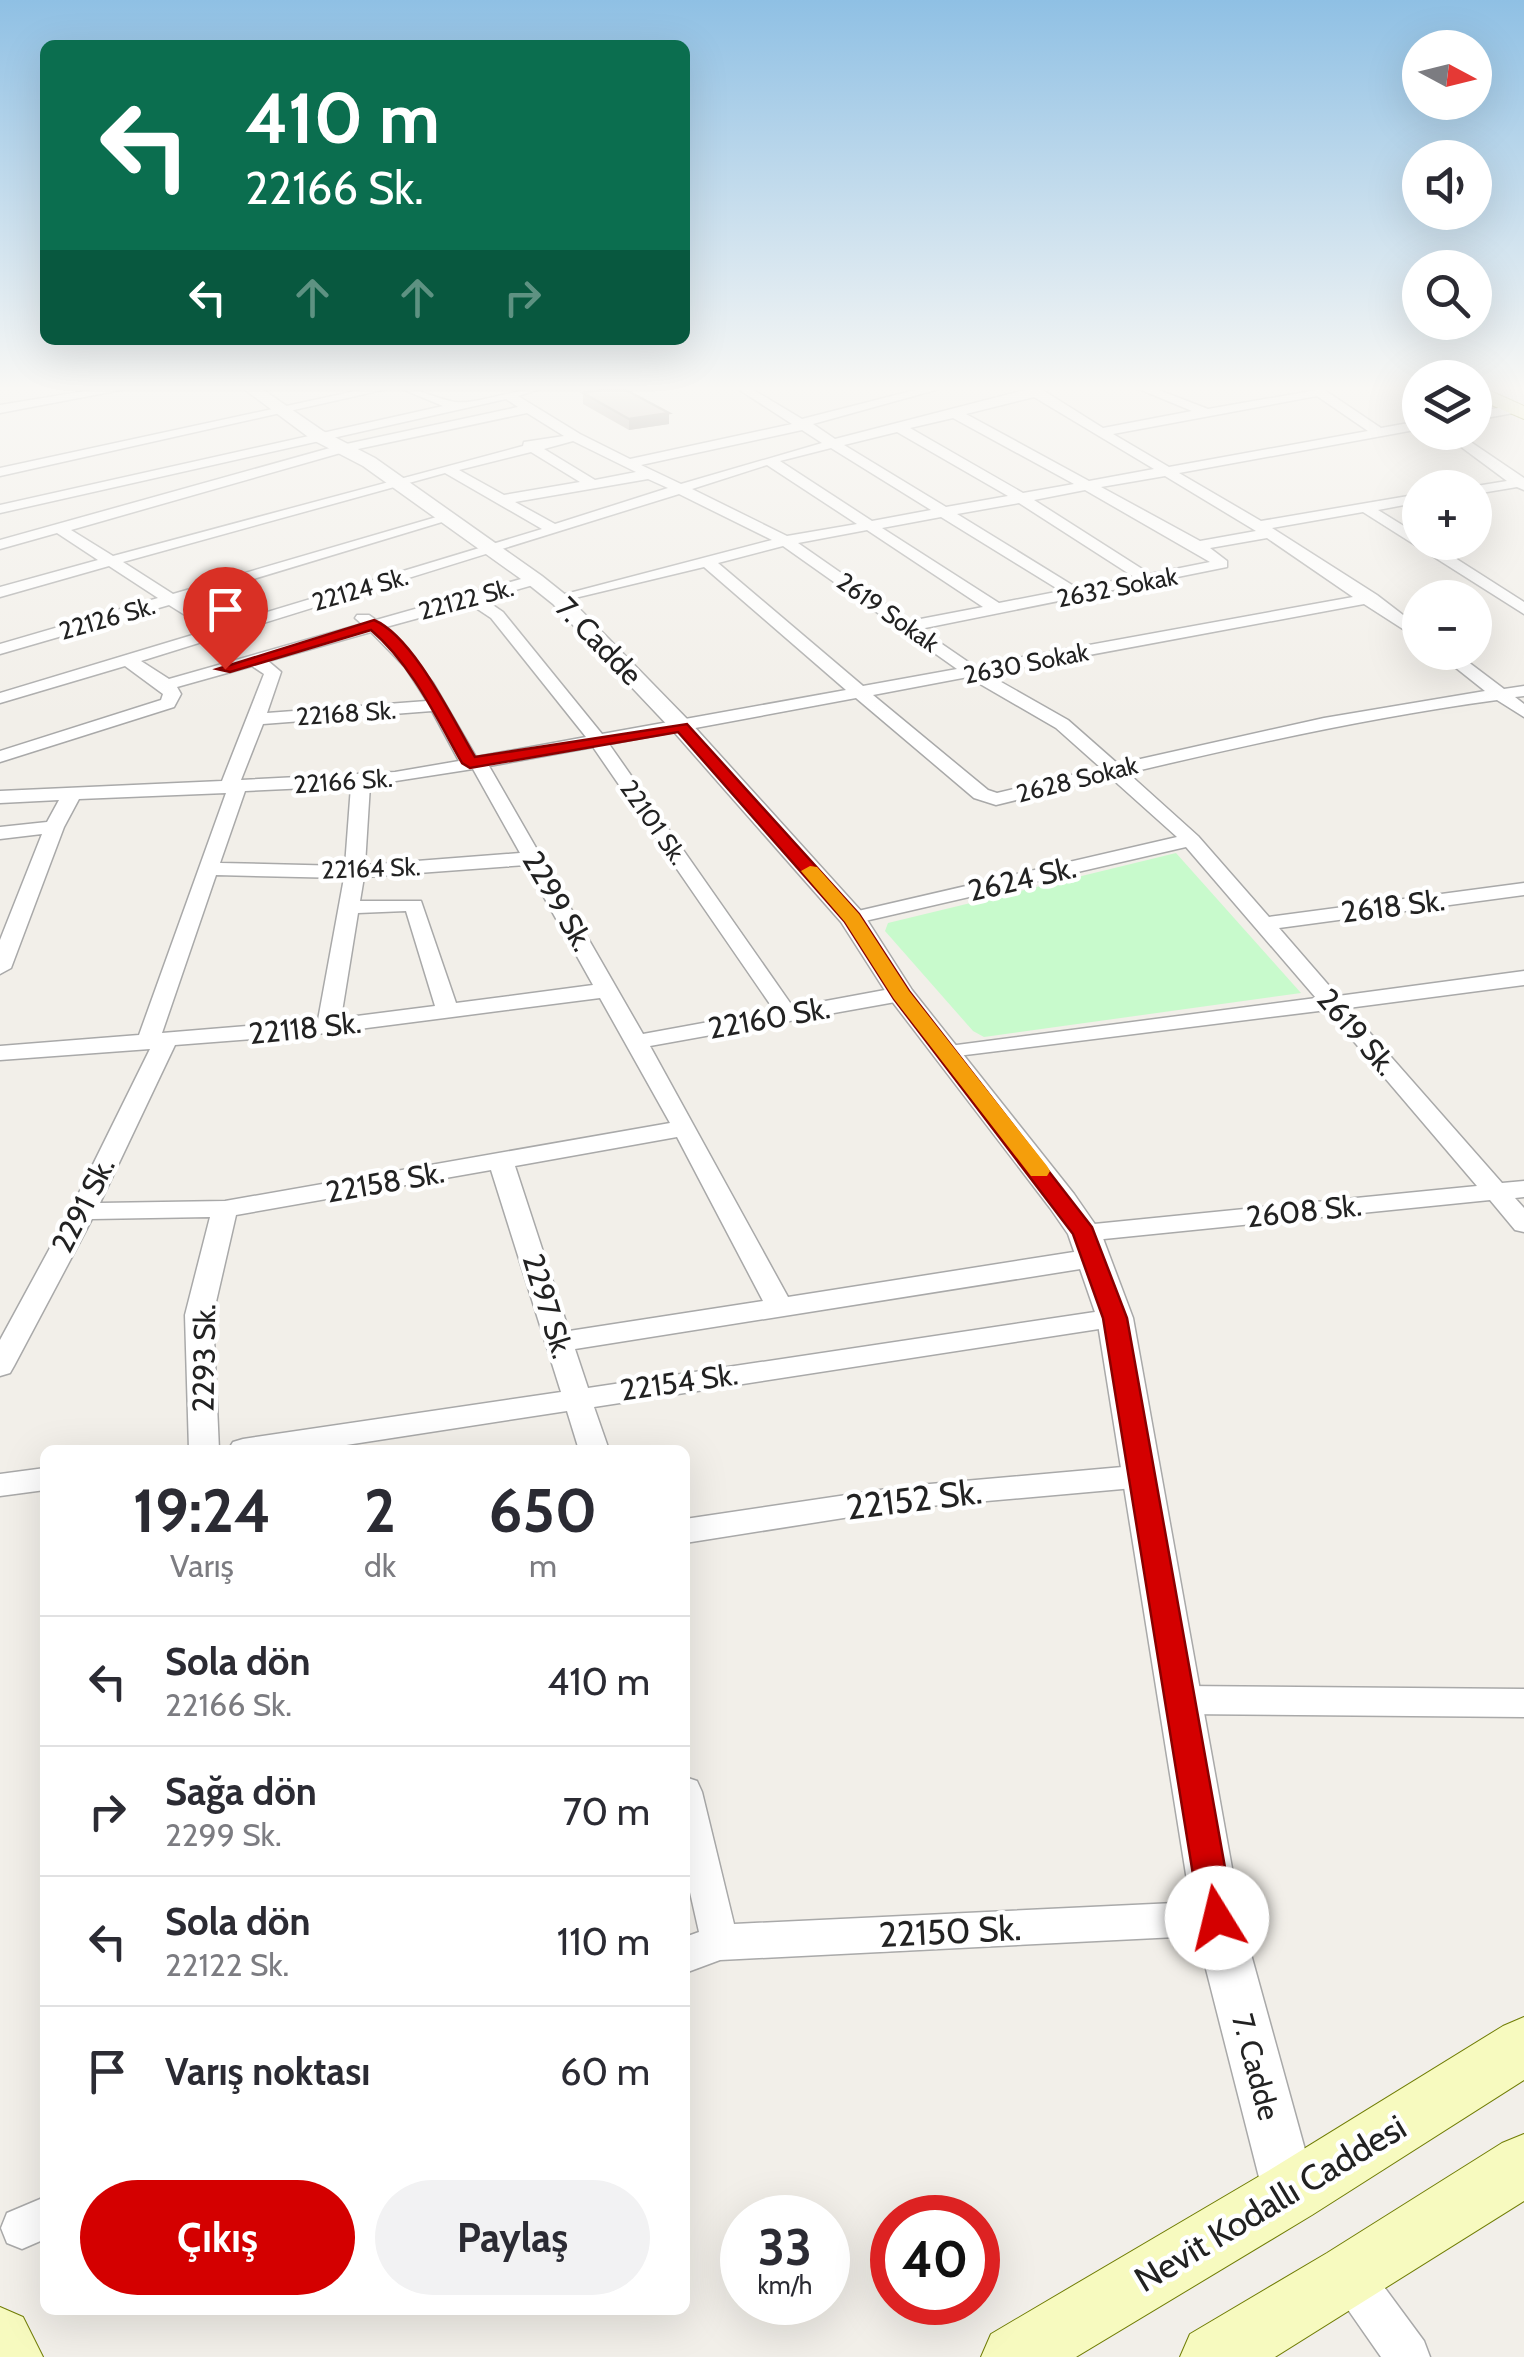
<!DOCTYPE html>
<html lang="tr">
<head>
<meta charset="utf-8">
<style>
  body { margin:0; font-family:Cabin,sans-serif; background:#f2f2f3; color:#2b2b33; height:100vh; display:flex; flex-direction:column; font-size:38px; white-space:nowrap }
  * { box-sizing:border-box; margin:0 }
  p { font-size:32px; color:#7c7c81 }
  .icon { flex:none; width:55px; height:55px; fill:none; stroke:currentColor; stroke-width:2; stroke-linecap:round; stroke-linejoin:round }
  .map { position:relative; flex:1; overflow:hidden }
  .details { position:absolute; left:40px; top:1445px; width:650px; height:870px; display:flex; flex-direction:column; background:#fff; border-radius:15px; box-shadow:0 10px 40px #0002 }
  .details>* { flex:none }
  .banner { position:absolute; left:40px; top:40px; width:650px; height:305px; border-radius:15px; box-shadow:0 10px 40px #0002; background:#0b6e4f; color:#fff; overflow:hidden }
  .needle { width:65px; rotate:97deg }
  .tools { position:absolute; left:1402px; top:30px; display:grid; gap:20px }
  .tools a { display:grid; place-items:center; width:90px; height:90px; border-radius:50%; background:#fff; box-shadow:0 10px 40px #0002; font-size:50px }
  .speed { position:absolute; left:720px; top:2195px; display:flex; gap:20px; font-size:50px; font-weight:700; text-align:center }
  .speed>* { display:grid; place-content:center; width:130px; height:130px; border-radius:50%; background:#fff; box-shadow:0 10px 40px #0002; line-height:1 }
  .speed small { font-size:25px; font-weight:400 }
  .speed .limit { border:15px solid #d22; background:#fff; color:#111 }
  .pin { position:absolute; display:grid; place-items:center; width:85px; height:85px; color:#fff; margin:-102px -42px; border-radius:50% 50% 50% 0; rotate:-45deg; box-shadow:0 0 10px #0007 }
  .pin .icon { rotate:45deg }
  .me { position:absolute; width:110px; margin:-55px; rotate:351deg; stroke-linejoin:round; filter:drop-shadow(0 0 8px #0008) }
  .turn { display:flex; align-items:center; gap:35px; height:210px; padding:0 40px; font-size:45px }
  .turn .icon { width:130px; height:130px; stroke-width:2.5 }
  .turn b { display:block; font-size:70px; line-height:85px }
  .lanes { display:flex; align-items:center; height:95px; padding:0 40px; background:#0003; justify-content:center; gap:50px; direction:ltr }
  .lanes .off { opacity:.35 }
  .eta { display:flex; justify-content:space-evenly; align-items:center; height:170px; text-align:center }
  .eta b { font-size:60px; font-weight:700; line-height:70px }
  .primary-button { display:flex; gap:20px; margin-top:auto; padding:20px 40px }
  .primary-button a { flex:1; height:115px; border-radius:60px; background:#d40000; color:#fff; font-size:40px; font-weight:700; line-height:115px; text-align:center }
  .primary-button a+a { background:#f2f2f3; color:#2b2b33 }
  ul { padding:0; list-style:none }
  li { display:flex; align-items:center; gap:30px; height:130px; padding:0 40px; border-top:2px solid #e1e1e2 }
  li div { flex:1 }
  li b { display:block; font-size:38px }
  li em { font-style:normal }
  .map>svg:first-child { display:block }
</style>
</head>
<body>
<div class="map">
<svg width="1524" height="2357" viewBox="0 0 1524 2357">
  <rect width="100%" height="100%" fill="#f2efe9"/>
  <path fill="#c8facc" d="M1176 853 1301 993 984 1037 973 1031 885 931 888 923Z"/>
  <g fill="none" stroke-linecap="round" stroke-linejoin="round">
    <g stroke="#a9a9a9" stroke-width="3">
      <path id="minor" d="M98 389H126L0 413V405Z
        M365 389H387L0 476V468Z
        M402 389C422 389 436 399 455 402 475 405 514 389 540 389L518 396 580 434 630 459 792 424 738 389H752L802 419 919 389H939L813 424 835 439 1029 389H1041L1103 428 1192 411 1139 389H1156L1208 409 1323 389 1381 428 1420 421V429L1179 473 1261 521 1420 494V502L1378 510 1420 536V542H1430L1524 602V614L1363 512 1272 528 1377 595 1420 628V640L1364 604 987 674 1068 720 1118 764 1324 718 1485 691 1436 652H1455L1504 689 1524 686V696L1515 697 1524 704V717L1497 700C1372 717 1250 744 1128 773L1198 836 1269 917 1524 883V895L1279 928 1338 996 1524 971V985L1348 1008 1502 1183 1524 1181V1197L1515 1198 1524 1208V1232L1515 1230 1490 1200 1084 1241 1075 1239 1071 1233 1075 1227 1084 1225 1477 1186 1327 1010 941 1058 938 1053 949 1046 1316 998 1186 847 852 924 845 922 842 918 845 914 1177 837 1110 777 996 805 974 798 856 698 609 744 793 1007 901 987 912 994 901 1001 650 1046 788 1297 1093 1249 1102 1252 1106 1258 1102 1264 1093 1267 575 1349 588 1388 1115 1309 1125 1311 1129 1318 1125 1325 594 1407 609 1450H579L567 1411 314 1450H228L233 1442 243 1439 561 1392 491 1170 236 1215 213 1315 219 1450H189L185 1315 210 1217 92 1219 14 1366 10 1373 0 1376V1340L70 1211 150 1049 0 1060V1046L139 1035 226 793 79 799 64 827 11 968 0 974V940L42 834 0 839V827L47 822 59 800 0 803V791L222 781 264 674 252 666 177 687 181 694 174 707 0 762V751L161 700 163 694 125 666 0 703V693L209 630 169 605 0 654V644L158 598 109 566 0 597V587L98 560 57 533 0 549V540L337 446 518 407 506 399 0 513V505L443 406ZM1317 396 1368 431 1169 467 1113 434ZM1034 397 1154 469 1089 481 966 414ZM527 413 564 436 524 442 523 446 113 556 71 530 344 452ZM953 418 1074 484 1023 493 910 428ZM802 430 822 443 681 484 641 465ZM897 432 1008 496 946 507 844 445ZM573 441 636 472 595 480 544 449ZM831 448 931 510 872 521 780 461ZM531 452 580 482 504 495 459 470ZM767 465 857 524 787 536 692 489ZM445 473 542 529 224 625 184 600 452 519 440 516 173 594 123 562ZM1165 476 1256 531 1200 541 1101 487ZM648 479 668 488 555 524 515 502ZM1085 490 1210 562 1150 574 1034 500ZM679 494 772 540 554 597V603L704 567 846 690 602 734 503 612 484 599 540 583V577L535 575 376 620 369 615H357L355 618 362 624 169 679 141 661ZM1019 503 1134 577 1077 588 957 514ZM941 517 1061 591 999 603 882 528ZM867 530 983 607 910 621 798 543ZM1267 538 1353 597 974 666 920 629 1227 567V561L1210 548ZM783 546 957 669 863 686 718 563ZM470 604 491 618 586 737 476 757 433 683 386 627ZM371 632 405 667 427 701 267 713 281 672 268 661ZM968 677 1056 728 1101 768 997 793 988 790 873 695ZM432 711 459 761 395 772 241 780 263 724ZM593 747 774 1010 643 1034 489 766ZM473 769 520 853 365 865 370 785ZM351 786 345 866 220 863 245 791ZM526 865 593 985 456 1003 421 901H360L364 877ZM216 875 344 878 318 1020 162 1033ZM406 911 435 1006 341 1018 358 913ZM600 998 670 1123 225 1201 100 1203 175 1045 328 1033ZM677 1137 763 1301 569 1331 515 1166Z
        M1515 405 1519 406V412L1475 420V412Z
        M1441 432H1456L1524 478V490L1517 487 1475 494V488L1470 487 1507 481Z
        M1145 1465 1156 1468 1160 1476 1156 1484 1145 1487 907 1508 685 1543V1519L907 1486Z
        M45 1468V1490L0 1496V1474Z
        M1182 1686 1524 1689V1717L1182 1714 1170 1710 1165 1700 1170 1690Z
        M685 1777 697 1781 702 1792 734 1924 1217 1901 1230 1906 1235 1918 1230 1930 1217 1935 720 1960 685 1973V1937L699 1932 685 1870Z
        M45 2197V2239L22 2249 7 2243 1 2228 7 2213Z
        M1350 2255 1365 2261 1424 2341 1430 2357H1381L1335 2291 1329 2276 1335 2261Z"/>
    </g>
    <g stroke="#a9a9a9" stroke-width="3">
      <path id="tertiary" d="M244 389H262L323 431 375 458 542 576 567 596 690 722 862 912 912 990 1074 1194 1101 1233 1133 1318 1241 1918 1317 2193 1309 2212 1290 2220 1271 2212 1263 2193 1193 1918 1097 1318 1068 1234 1050 1208 891 1000 841 922 674 732 553 604 528 584 363 466 311 439Z"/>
    </g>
    <g stroke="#707d05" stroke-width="2">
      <path id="secondary" d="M1475 389H1486L1524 406V419L1475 398Z
        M1524 2017V2080L1312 2215 1076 2357H981L991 2334 1268 2171 1503 2026Z
        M1524 2134V2201L1275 2357H1180L1190 2334 1327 2253 1502 2143Z
        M0 2307 23 2317 43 2357H0Z"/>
    </g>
    <use href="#minor" fill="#fff" fill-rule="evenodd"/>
    <use href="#tertiary" fill="#fff" fill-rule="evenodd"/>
    <use href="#secondary" fill="#f7fabf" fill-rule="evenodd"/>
  </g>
  <path fill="#aba49e" d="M583 393 669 413V424L629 430 583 404Z"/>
  <path fill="#8b8681" d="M669 413V424L629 430V419Z"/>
  <path fill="#c7bfb8" stroke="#8b8681" stroke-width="2.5" d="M607 389H624L669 413 629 419 583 393Z"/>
  <linearGradient id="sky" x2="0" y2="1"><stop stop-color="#8fc0e4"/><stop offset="0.54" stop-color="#f9f8f5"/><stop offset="1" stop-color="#f9f8f5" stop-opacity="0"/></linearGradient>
  <rect width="1524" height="719" fill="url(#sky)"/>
  <path fill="#d40000" stroke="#8a0000" stroke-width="2.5" d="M374 620C414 637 453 720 475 757L687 724 859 914 909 991 1092 1227 1127 1318 1234 1918 1229 1929 1217 1934 1205 1929 1200 1918 1103 1318 1073 1234 894 999 845 922 678 732 470 768 462 763C436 717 412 665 371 630L230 672 217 669Z"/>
  <path fill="#f59e0b" d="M810 866 817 867 859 914 909 991 1047 1166 1050 1171 1047 1176H1031L894 999 845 922 801 871Z"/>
  <g text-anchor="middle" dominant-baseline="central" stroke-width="9" stroke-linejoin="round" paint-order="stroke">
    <g font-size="25" fill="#222" stroke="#fff">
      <text transform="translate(1117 587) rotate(-11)">2632 Sokak</text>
      <text transform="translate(360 589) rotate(-16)">22124 Sk.</text>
      <text transform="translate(466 599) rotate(-15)">22122 Sk.</text>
      <text transform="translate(888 612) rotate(35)">2619 Sokak</text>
      <text transform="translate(107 618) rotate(-16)">22126 Sk.</text>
      <text transform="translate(1026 663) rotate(-11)">2630 Sokak</text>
      <text transform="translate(346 713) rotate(-4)">22168 Sk.</text>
      <text transform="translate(1077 779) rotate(-14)">2628 Sokak</text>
      <text transform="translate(343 781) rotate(-4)">22166 Sk.</text>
      <text transform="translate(654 822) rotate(55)">22101 Sk.</text>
      <text transform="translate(371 868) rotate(-2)">22164 Sk.</text>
    </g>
    <g font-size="30" fill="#222" stroke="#fff">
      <text transform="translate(599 641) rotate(46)">7. Cadde</text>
      <text transform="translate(1022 879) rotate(-13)">2624 Sk.</text>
      <text transform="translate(558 901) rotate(60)">2299 Sk.</text>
      <text transform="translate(1393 906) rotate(-7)">2618 Sk.</text>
      <text transform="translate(769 1018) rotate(-10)">22160 Sk.</text>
      <text transform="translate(305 1028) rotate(-6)">22118 Sk.</text>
      <text transform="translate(1357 1032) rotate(49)">2619 Sk.</text>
      <text transform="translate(385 1182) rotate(-10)">22158 Sk.</text>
      <text transform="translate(83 1205) rotate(-63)">2291 Sk.</text>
      <text transform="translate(1304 1211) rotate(-6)">2608 Sk.</text>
      <text transform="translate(548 1306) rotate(73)">2297 Sk.</text>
      <text transform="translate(204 1358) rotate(-89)">2293 Sk.</text>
      <text transform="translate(679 1382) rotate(-8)">22154 Sk.</text>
      <text transform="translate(1256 2067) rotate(75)">7. Cadde</text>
    </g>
    <g font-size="35" fill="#222" stroke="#fff">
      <text transform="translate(914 1499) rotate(-7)">22152 Sk.</text>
      <text transform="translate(950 1931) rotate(-3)">22150 Sk.</text>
      <text transform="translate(1270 2203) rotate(-31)">Nevit Kodallı Caddesi</text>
    </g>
  </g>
</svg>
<div class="tools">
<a><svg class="needle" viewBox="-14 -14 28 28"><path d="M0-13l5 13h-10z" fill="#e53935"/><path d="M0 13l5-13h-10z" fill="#7c7c81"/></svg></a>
<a><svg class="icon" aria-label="sound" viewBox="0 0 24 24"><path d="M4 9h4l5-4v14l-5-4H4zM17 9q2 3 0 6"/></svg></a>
<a><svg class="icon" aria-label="search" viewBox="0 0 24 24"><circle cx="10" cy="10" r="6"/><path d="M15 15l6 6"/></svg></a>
<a><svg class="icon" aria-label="layers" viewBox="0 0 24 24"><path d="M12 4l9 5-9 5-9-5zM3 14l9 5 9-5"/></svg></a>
<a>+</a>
<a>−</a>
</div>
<div class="speed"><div>33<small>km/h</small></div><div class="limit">40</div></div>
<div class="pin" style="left:225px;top:669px;background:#d93025"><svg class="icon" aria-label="arrive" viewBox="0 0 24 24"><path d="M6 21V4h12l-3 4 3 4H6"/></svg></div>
<svg class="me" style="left:1217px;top:1918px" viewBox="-20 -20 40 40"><circle r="19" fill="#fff"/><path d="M0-13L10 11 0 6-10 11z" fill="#d40000"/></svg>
<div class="banner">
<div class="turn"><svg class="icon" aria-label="left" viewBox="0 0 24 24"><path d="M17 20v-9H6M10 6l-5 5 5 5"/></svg><div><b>410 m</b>22166 Sk.</div></div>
<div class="lanes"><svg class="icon" aria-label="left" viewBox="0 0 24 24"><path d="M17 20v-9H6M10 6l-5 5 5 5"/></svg><svg class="icon off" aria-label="ahead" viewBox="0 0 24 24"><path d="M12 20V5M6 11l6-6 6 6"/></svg><svg class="icon off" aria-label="ahead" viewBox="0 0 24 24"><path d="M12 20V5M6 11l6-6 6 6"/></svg><svg class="icon off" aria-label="right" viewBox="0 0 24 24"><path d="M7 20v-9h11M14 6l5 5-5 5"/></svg></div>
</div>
<section class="details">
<div class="eta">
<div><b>19:24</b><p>Varış</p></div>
<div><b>2</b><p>dk</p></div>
<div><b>650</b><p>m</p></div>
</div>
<ul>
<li><svg class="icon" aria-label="left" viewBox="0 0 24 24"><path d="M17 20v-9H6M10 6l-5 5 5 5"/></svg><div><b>Sola dön</b><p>22166 Sk.</p></div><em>410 m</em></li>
<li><svg class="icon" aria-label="right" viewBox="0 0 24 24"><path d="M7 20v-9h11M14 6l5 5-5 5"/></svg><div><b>Sağa dön</b><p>2299 Sk.</p></div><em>70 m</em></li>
<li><svg class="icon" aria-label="left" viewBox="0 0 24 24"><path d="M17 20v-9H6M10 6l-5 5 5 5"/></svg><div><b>Sola dön</b><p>22122 Sk.</p></div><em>110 m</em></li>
<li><svg class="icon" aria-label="arrive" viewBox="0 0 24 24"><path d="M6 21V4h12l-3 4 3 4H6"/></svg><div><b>Varış noktası</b></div><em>60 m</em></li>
</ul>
<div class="primary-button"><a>Çıkış</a><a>Paylaş</a></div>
</section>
</div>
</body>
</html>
